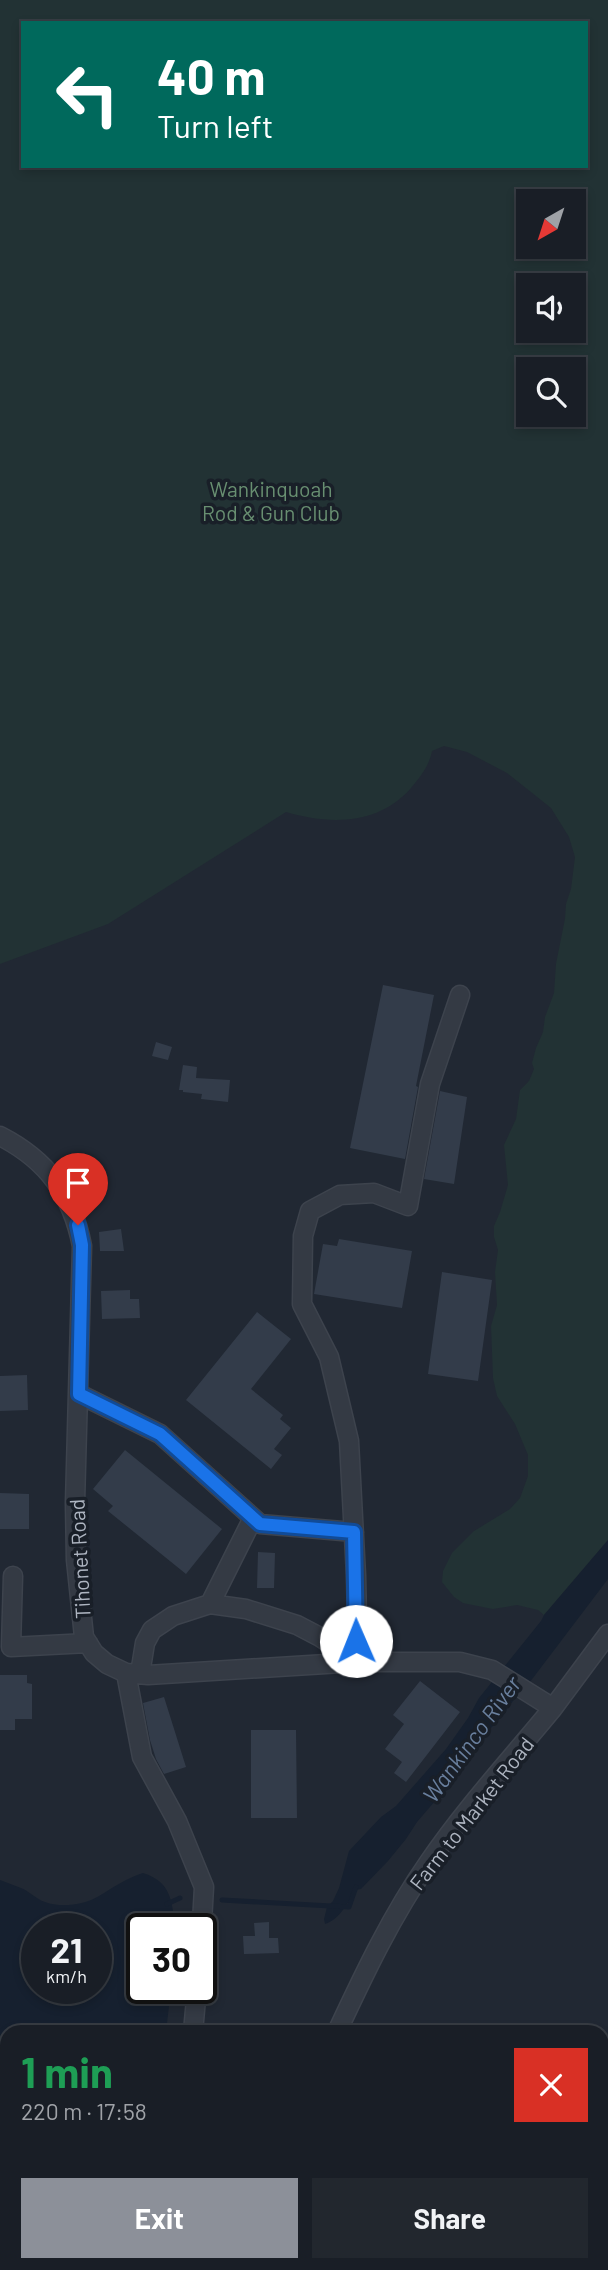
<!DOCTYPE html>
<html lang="en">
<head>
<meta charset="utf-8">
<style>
  body { margin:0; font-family:Barlow,sans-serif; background:#22272e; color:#f1f3f6; height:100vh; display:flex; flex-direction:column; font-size:26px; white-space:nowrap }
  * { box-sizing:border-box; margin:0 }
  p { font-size:23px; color:#9fa2a7 }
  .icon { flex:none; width:38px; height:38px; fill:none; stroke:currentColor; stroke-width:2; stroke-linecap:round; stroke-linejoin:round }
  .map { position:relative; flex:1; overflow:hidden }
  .panel { position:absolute; left:0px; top:2025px; width:609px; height:247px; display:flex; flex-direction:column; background:#191e26; border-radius:21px 21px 0 0; box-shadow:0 4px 10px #0003,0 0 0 2px #373c43 }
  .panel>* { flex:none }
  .banner { position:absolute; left:21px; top:21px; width:567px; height:147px; border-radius:0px; box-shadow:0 4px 10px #0003,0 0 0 2px #373c43; background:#00695c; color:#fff; overflow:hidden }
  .needle { width:46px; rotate:219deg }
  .buttons { position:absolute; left:516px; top:189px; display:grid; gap:14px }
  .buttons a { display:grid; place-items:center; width:70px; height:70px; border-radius:0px; background:#191e26; box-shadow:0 4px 10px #0003,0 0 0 2px #373c43; font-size:35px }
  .speed { position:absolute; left:21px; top:1913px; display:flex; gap:14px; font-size:35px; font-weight:700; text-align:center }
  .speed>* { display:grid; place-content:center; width:91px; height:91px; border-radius:50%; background:#191e26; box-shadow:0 4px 10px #0003,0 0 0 2px #373c43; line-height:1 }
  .speed small { font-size:18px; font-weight:400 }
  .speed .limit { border:4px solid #111; border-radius:10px; background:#fff; color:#111 }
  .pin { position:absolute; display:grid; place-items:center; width:60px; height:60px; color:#fff; margin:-72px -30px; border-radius:50% 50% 50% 0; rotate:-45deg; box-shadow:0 0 7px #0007 }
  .pin .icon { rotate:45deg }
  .me { position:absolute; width:77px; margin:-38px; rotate:359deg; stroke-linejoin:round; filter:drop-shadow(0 0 5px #0008) }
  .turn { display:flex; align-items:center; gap:24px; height:147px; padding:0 21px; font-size:32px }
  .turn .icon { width:91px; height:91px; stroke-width:2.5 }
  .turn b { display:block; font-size:49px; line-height:60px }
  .round { display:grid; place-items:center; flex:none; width:74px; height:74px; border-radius:0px; background:#22272e }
  .summary { display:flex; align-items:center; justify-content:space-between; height:119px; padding:0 21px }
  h1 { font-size:42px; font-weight:700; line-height:52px; color:#1e9e55 }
  .button { display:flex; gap:14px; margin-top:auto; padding:14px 21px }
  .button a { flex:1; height:80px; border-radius:0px; background:#8c9099; color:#fff; font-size:28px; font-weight:700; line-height:80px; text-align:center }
  .button a+a { background:#22272e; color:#f1f3f6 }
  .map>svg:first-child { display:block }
</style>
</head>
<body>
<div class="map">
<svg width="608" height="2270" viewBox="0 0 608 2270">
  <rect width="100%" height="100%" fill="#212833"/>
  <path fill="#223234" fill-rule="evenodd" d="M0 0H608V1540L544 1615 538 1610 517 1605 493 1609 463 1603 454 1597 442 1582 443 1571 452 1553 474 1531 510 1509 520 1498 528 1476V1455L515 1424 497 1396 493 1378 491 1326 497 1305 495 1272 498 1250 494 1237V1226L500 1212 508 1185 504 1145 516 1119 520 1090 529 1081 534 1069 532 1063 536 1048 543 1032 545 1017 554 993 556 964 565 919 566 904 571 889 575 857 569 837 551 808 507 773 467 752 444 746 432 751C429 766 421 776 411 788 379 825 330 825 286 812L108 924 0 964ZM23 23H586V166H23ZM528 201H574V247H528ZM528 285H574V331H528ZM528 369H574V415H528Z
    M608 2107V2260L602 2254V2108Z
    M513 2265H571L578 2270H514Z"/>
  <path fill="#16202f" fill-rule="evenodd" d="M608 1540V1579L533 1678 507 1708 506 1712 491 1728 454 1779 417 1822 406 1839 388 1861 361 1889 356 1890C347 1902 341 1919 325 1924L324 1919 327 1907 333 1901 339 1888 349 1851 381 1817 396 1806 446 1749 468 1718 479 1698 541 1621 544 1615Z
    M143 1873C172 1882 172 1902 175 1928H142V1988H171L166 2032H7V2260H0V1880C7 1883 14 1885 21 1888 29 1891 36 1899 45 1902 61 1908 84 1905 99 1896 114 1887 127 1878 143 1873ZM37 1928H96V1988H37Z"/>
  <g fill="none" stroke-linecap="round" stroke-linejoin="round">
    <path stroke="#16202f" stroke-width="5" d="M222 1900 349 1907 356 1887
      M167 1904 180 1898"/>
  </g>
  <path fill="#333c4a" d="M383 985 434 995 416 1086 418 1087 405 1159 350 1148Z
    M156 1042 172 1047 168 1060 152 1056Z
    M183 1065 197 1067 196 1078 230 1080 228 1102 201 1099 202 1094 183 1092V1090H179Z
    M440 1091 467 1097 454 1184 424 1179Z
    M121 1229 124 1251H100L99 1232Z
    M339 1239 412 1251 402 1308 314 1294 323 1244 337 1246Z
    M442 1272 492 1280 478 1381 428 1374Z
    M130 1290V1299H139L140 1318 102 1319 101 1291Z
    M257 1312 291 1339 251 1389 283 1415 280 1419 291 1428 274 1449 282 1455 271 1469 186 1400Z
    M27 1375 28 1410 0 1411V1376Z
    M125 1450 222 1529 186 1574 108 1511 113 1506 93 1489Z
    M0 1493 29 1494V1529H0Z
    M258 1552 275 1553 274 1588H257Z
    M0 1675H27V1683L32 1684V1719H15V1730H0Z
    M420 1681 460 1712 406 1782 394 1773 402 1762 385 1749 404 1724 393 1715Z
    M164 1697 186 1767 164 1774 156 1759 150 1740 143 1703Z
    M251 1730H296L297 1818H251Z
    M269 1922V1938H278L279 1953 244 1954 243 1936H255L254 1923Z"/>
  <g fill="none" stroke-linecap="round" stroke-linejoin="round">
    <g stroke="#3d434d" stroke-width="21">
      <path id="minor" d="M0 1136C47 1160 72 1194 82 1246L75 1503 76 1560 84 1637 94 1653 107 1664 126 1673 148 1675 358 1662H460L492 1670 553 1708 608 1634
        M79 1394 160 1434 260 1524 354 1532
        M13 1576 11 1647 88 1643
        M210 1604 253 1518
        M358 1662 356 1575 349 1441 329 1357 302 1304 303 1236 310 1211 340 1195 374 1193 408 1206 430 1084 460 995
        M126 1673 142 1757 177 1821 204 1887 201 1940
        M140 1674 145 1643 152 1630 173 1616 210 1604 246 1609 297 1625 320 1637 358 1662
        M193 2032 197 1988
        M337 2032C364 1974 392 1915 429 1862 466 1808 511 1759 553 1708
        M327 2264 333 2270
        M165 2270V2264
        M228 2270 230 2264"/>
    </g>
    <use href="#minor" stroke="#343a44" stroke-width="18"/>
  </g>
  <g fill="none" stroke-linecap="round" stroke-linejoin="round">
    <g stroke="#114b97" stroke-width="18">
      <path id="route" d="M78 1225 82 1245 79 1394 160 1434 260 1524 354 1532 356 1641"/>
    </g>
    <use href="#route" stroke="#1a73e8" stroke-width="12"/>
  </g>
  <g text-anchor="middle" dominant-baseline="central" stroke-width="7" stroke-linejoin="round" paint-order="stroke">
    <g font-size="21" fill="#688f71" stroke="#191f28">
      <text x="271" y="488">Wankinquoah<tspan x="271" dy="24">Rod &amp; Gun Club</tspan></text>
    </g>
    <g font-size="21" fill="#aeb5c1" stroke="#191f28">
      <text transform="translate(79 1559) rotate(-93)">Tihonet Road</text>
      <text transform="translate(471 1813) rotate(-52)">Farm to Market Road</text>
    </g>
    <g font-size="23" font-style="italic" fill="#697f9d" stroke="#191f28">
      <text transform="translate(471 1739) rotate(-54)">Wankinco River</text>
    </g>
  </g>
</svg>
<div class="buttons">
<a><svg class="needle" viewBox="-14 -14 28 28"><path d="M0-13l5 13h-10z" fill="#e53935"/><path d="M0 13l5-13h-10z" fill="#9fa2a7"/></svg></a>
<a><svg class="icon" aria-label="sound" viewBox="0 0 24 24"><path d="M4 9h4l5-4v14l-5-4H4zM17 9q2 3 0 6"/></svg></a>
<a><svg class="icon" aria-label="search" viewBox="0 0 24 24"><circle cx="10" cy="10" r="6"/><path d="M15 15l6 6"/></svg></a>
</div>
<div class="speed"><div>21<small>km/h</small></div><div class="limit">30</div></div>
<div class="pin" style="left:78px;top:1225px;background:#d93025"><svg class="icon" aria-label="arrive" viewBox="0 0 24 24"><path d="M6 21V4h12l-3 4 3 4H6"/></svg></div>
<svg class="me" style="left:356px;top:1641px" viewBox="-20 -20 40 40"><circle r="19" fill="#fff"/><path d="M0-13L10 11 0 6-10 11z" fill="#1a73e8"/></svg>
<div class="banner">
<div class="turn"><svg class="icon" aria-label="left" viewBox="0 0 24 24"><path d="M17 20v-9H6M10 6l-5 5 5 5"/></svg><div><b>40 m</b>Turn left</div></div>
</div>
<section class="panel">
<div class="summary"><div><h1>1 min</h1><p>220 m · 17:58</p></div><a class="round" style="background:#d93025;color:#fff"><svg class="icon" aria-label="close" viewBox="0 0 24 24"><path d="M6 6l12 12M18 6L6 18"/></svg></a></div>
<div class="button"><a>Exit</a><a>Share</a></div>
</section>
</div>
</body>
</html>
